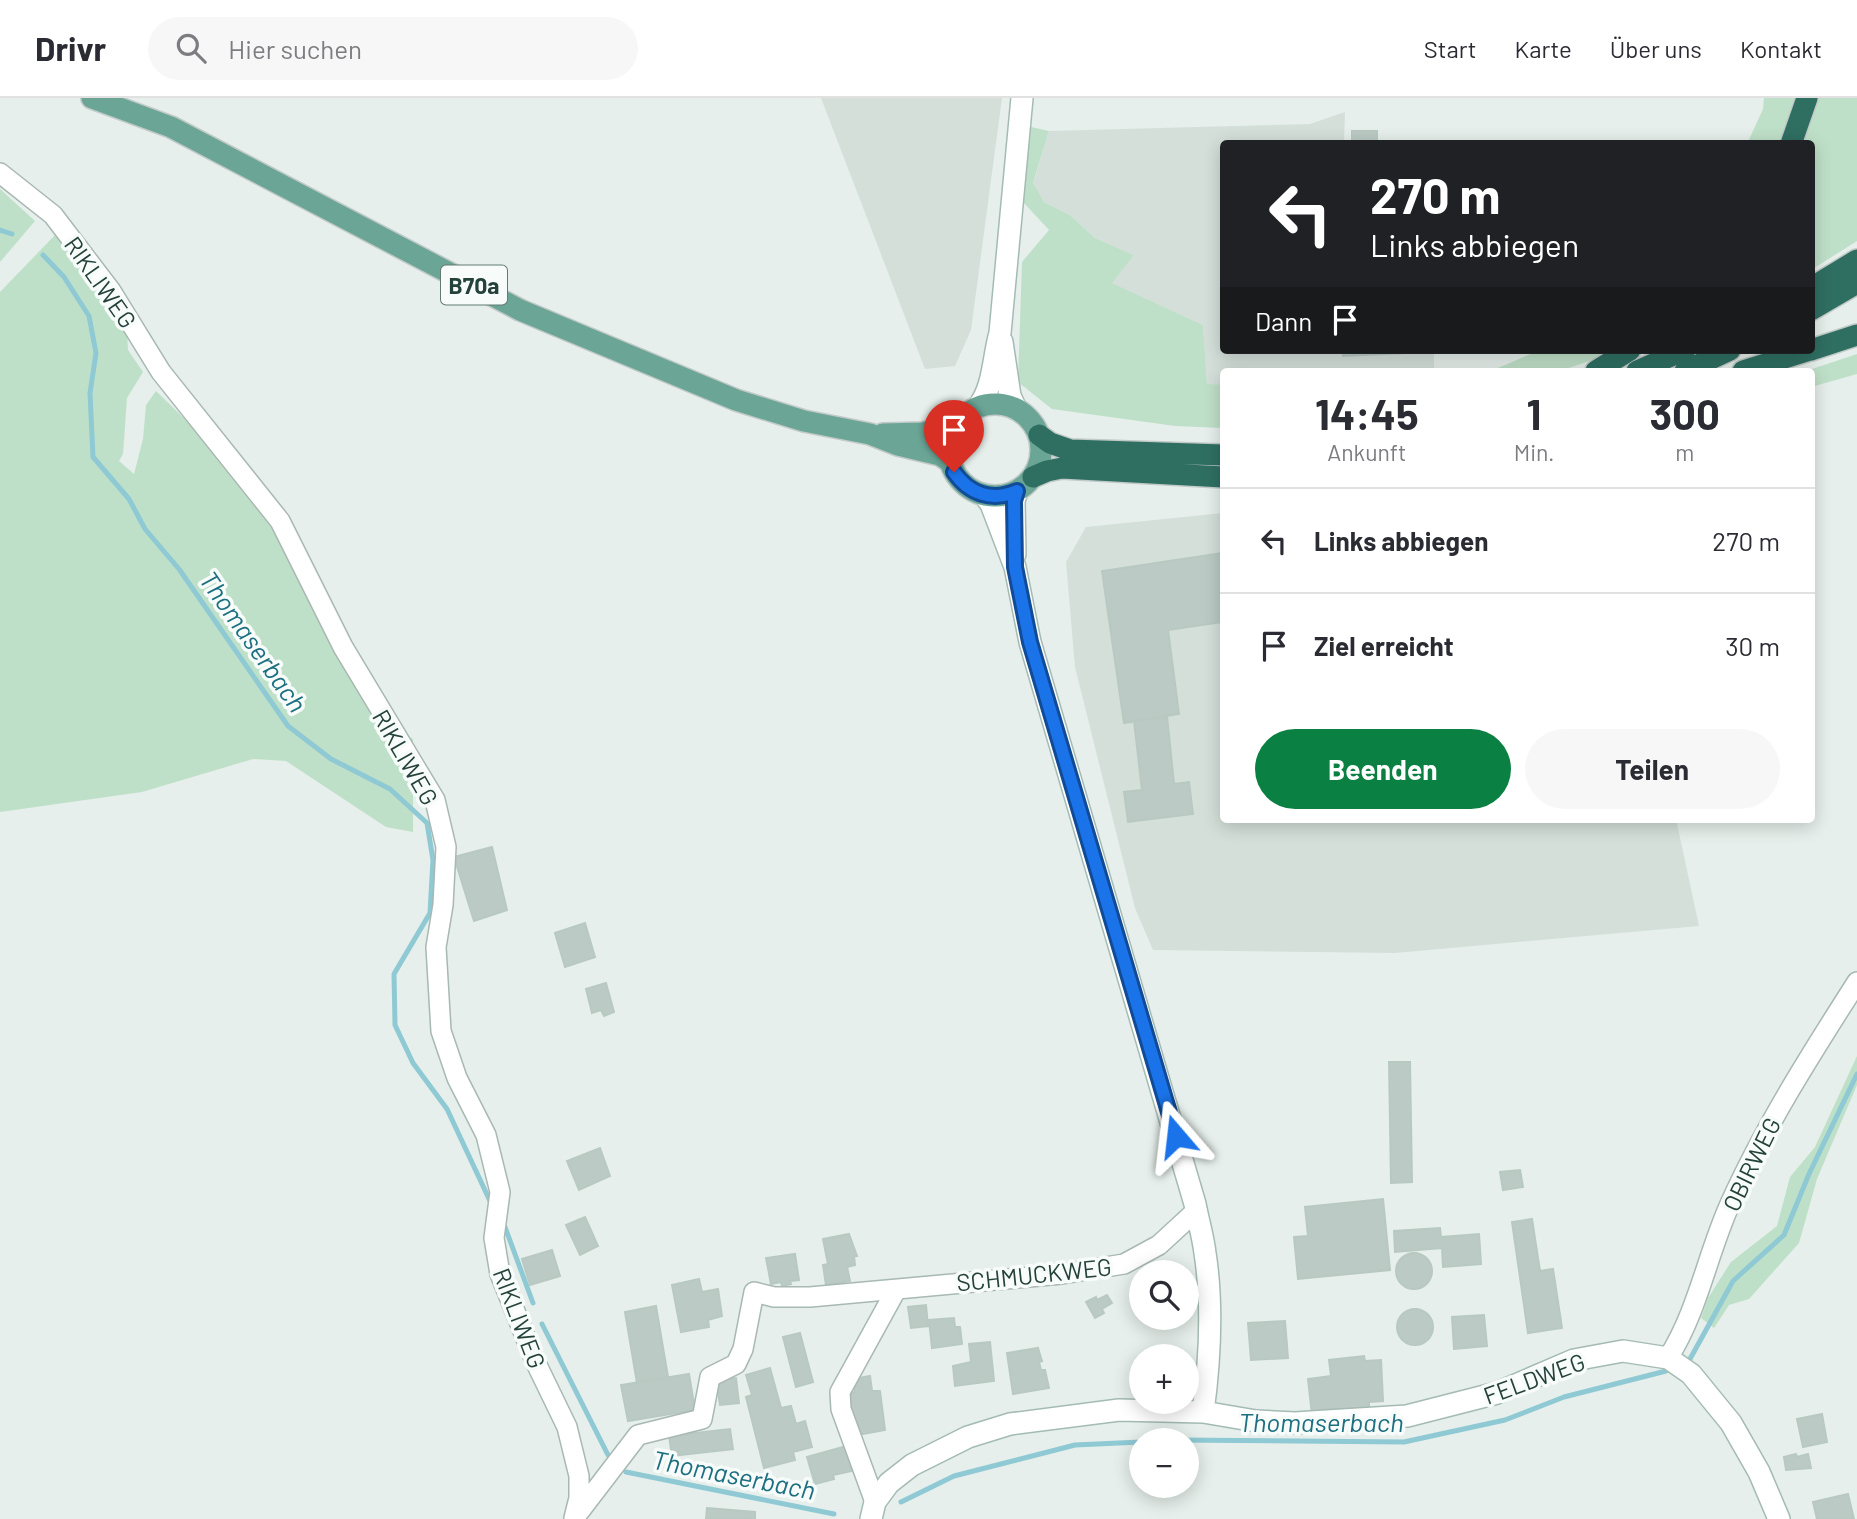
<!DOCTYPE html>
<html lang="de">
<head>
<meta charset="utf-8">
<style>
  body { margin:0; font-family:Barlow,sans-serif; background:#f7f7f7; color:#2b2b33; height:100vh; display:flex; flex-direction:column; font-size:26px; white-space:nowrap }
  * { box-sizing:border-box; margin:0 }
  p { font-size:23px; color:#7c7c81 }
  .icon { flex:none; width:38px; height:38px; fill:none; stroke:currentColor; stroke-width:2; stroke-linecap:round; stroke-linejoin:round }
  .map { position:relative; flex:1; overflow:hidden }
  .drawer { position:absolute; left:1220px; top:270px; width:595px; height:455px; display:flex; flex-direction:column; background:#fff; border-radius:7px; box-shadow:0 4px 18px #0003 }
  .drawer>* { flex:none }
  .banner { position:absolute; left:1220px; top:42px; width:595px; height:214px; border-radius:7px; box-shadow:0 4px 18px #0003; background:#202124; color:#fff; overflow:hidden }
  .fabs { position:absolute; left:1129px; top:1162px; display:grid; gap:14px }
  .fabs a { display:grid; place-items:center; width:70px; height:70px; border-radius:50%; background:#fff; box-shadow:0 4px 18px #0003; font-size:35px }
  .pin { position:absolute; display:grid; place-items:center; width:60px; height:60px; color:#fff; margin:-72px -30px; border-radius:50% 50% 50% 0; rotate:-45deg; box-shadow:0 0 7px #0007 }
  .pin .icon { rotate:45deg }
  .me { position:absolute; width:77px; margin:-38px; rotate:343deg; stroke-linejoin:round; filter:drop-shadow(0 0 5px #0008) }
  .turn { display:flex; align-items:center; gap:24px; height:147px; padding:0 35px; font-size:32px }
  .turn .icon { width:91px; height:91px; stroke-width:2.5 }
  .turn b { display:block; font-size:49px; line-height:60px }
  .then { display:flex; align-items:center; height:66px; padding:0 35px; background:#0003; gap:14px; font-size:26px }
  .eta { display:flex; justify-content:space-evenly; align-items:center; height:119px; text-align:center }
  .eta b { font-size:42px; font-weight:700; line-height:49px }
  .action { display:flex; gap:14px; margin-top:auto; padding:14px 35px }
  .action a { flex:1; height:80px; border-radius:42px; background:#0b8043; color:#fff; font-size:28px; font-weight:700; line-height:80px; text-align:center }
  .action a+a { background:#f7f7f7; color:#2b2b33 }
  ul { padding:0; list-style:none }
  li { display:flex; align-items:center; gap:21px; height:105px; padding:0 35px; border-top:2px solid #e1e1e2 }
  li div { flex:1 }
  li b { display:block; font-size:26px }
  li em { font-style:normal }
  header { display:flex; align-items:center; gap:42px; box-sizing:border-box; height:98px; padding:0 35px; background:#fff; border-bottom:2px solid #e1e1e2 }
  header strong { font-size:33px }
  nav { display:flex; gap:38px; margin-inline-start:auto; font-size:24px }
  .search { width:490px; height:63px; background:#f7f7f7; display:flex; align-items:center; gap:18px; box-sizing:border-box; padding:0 24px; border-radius:38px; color:#7c7c81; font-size:26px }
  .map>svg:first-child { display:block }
</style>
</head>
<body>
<header>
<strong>Drivr</strong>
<div class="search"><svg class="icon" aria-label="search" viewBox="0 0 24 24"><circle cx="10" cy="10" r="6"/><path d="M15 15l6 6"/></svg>Hier suchen</div>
<nav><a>Start</a><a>Karte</a><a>Über uns</a><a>Kontakt</a></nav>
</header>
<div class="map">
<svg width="1857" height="1421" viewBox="0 0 1857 1421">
  <rect width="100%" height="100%" fill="#e6efeb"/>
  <path fill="#d4dfda" d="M821 0H1002L971 232 955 268 925 271Z
    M1345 14 1344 45 1223 46V252H1434V273H1223V287H1207L1203 227 1111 185 1134 157 1095 140 1070 117 1044 104 1033 86 1049 33 1310 26Z
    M1223 415V721H1676L1699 828 1395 855 1153 852 1135 810 1075 569 1066 464 1086 429Z"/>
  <path fill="#bfe0c8" d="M1764 0H1857V143L1811 172V46H1747L1763 11Z
    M1031 29 1049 33 1033 85 1044 104 1070 117 1095 140 1134 157 1112 185 1203 227 1207 286 1223 287V330L1175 328 1052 311 1018 284 1022 164 1049 132 1023 104Z
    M0 91 35 123 0 164Z
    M55 137 127 232 128 252 143 274 127 300 123 356 119 363 134 376 143 341 146 307 156 293 194 330 271 427 372 619 413 641V734L386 729 286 663 253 661 142 694 0 714V194Z
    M1540 252H1621L1560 273H1491Z
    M1857 256V276L1811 289V273H1806Z
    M1857 958V987L1817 1081 1799 1145 1749 1201 1729 1207 1714 1230 1701 1220 1708 1200 1731 1164 1777 1128 1790 1079 1815 1049Z"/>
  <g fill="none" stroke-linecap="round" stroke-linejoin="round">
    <path stroke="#8ec9d4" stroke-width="5" d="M0 132 12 136
      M43 157 64 179 89 218 96 255 90 295 93 359 129 401 145 431 179 471 288 628 331 661 390 691 427 725 433 762 430 815 394 876 395 927 413 965 447 1011 490 1103
      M505 1129 533 1205
      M542 1226 608 1357
      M1690 1261 1733 1183 1784 1137 1809 1076 1857 976
      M1176 1342 1404 1344 1505 1322 1564 1299 1666 1273
      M626 1374 834 1416
      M901 1404 954 1378 1075 1347 1141 1344"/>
  </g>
  <path fill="#bbcac4" stroke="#b8c9c2" stroke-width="2" d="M1352 33H1377V46H1352Z
    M1343 252H1427V254L1343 258Z
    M1223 455V524L1168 532 1179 616 1124 625 1102 473Z
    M1167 618 1174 686 1189 684 1193 716 1128 724 1124 694 1142 692 1134 623Z
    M492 749 507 812 474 823 454 759Z
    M585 825 595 859 565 869 555 835Z
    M606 885 614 914 604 918 601 912 592 915 586 891Z
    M1389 964H1410L1412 1084 1391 1085Z
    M600 1050 610 1078 579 1092 567 1063Z
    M1520 1072 1523 1089 1503 1092 1500 1074Z
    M1383 1101 1390 1172 1298 1181 1294 1139 1308 1138 1305 1109Z
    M585 1119 598 1148 580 1157 566 1127Z
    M1532 1121 1540 1173 1553 1171 1562 1230 1528 1235 1512 1124Z
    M1440 1130 1441 1139 1479 1136 1481 1166 1443 1169 1442 1150 1395 1154 1394 1133Z
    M849 1136 857 1158H854L855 1167 847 1169 850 1183 826 1187 823 1167 828 1166 823 1141Z
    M552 1152 560 1178 530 1187 522 1161Z
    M1396 1173a18 18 0 1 1 36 0a18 18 0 1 1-36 0Z
    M795 1156 799 1182 790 1183 791 1186 782 1188 781 1184 771 1186 766 1160Z
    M699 1181 702 1194 718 1191 722 1218 708 1222 709 1229 681 1234 672 1187Z
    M1107 1197 1112 1205 1102 1211 1104 1215 1095 1220 1086 1204 1096 1199 1097 1202Z
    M926 1207 928 1228 911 1230 908 1209Z
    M656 1208 668 1279 637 1285 625 1214Z
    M1397 1229a18 18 0 1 1 36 0a18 18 0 1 1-36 0Z
    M1484 1217 1487 1248 1454 1251 1452 1219Z
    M954 1220 955 1229H960L962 1246 932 1250 929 1222Z
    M1285 1223 1288 1260 1251 1262 1248 1225Z
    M800 1235 813 1284 796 1289 783 1239Z
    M990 1244 994 1283 955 1288 953 1268 971 1264 969 1246Z
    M1038 1250 1042 1263 1039 1264 1041 1272H1045L1049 1290 1013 1296 1007 1255Z
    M1364 1258 1365 1263 1381 1262 1383 1303 1369 1304V1311L1312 1317 1308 1281 1331 1278 1329 1262Z
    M770 1270 781 1310 791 1308 796 1326 805 1323 812 1349 793 1354 795 1362 764 1370 746 1299 752 1297 746 1277Z
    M689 1276 695 1312 628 1323 621 1287Z
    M870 1278 872 1293H880L885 1332 857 1337 848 1295 855 1294 853 1281Z
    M736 1280 739 1305 720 1307 716 1282Z
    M1822 1316 1827 1344 1803 1349 1797 1321Z
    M730 1331 733 1351 672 1358 669 1338Z
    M850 1347 856 1372 833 1377 834 1381 815 1386 807 1359Z
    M1796 1356 1797 1359 1808 1356 1811 1370 1786 1372 1784 1359Z
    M1848 1396 1854 1421H1817L1813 1404Z
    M707 1410 755 1414V1421H706Z"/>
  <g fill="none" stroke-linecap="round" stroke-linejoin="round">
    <g stroke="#a8b8b2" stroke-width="22">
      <path id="street" d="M0 75 53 117 111 193 161 274 280 423 343 549 435 702 446 749 443 807 436 849 441 933 457 980 486 1037 500 1094 494 1140 500 1176 535 1263 567 1329 579 1378V1400L574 1420
        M1668 1260C1698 1213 1707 1157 1730 1106 1765 1028 1811 956 1857 884
        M875 1404 841 1311 840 1294 896 1192
        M579 1414 638 1337 702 1321 710 1279 736 1266 743 1251 754 1194 774 1199H810L1062 1176 1124 1166 1159 1147 1197 1112"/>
    </g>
    <g stroke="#a4bbb3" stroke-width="24">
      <path id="secondary" d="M1002 244 1010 298 1016 311
        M978 309C994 289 993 259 1000 235L1022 0
        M1015 456 1014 403 1017 393
        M1203 1314 1256 1323 1295 1325 1407 1318 1497 1295 1574 1262 1623 1253 1668 1260 1691 1276 1731 1325 1759 1374 1779 1421
        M871 1421 875 1404 889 1385 912 1367 968 1339 1010 1326 1119 1312 1203 1314C1210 1262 1213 1207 1205 1155 1203 1138 1198 1122 1195 1106L1030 544 1015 469 991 406 985 398"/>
    </g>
    <g stroke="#c2cac8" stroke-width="24">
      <path id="primary" d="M92 0 171 29 520 212 736 302 804 323 870 336 898 347 940 357 950 364
        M949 352a46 46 0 1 1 92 0a46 46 0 1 1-92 0Z
        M883 336 923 335 955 327"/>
    </g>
    <g stroke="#c2cac8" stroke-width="24">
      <path id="highway" d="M1791 46 1807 0
        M1811 190 1857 162
        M1811 212 1857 185
        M1811 252 1857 237
        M1596 273 1630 252
        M1637 273 1685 252
        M1685 273 1730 252
        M1743 273 1810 252
        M1039 337 1050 345 1070 352 1223 357
        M1033 379 1047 373 1062 370 1223 379"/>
    </g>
    <use href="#street" stroke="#fff" stroke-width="19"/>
    <use href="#secondary" stroke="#fff" stroke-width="21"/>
    <use href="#primary" stroke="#6aa596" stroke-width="21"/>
    <use href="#highway" stroke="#2f6f62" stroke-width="21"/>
  </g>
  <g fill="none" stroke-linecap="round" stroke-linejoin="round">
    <g stroke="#114b97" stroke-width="18">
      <path id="route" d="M954 374C969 396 992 404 1017 393L1014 403 1015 469 1030 544 1176 1038"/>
    </g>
    <use href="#route" stroke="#1a73e8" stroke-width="12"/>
  </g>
  <g text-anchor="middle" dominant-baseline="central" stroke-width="7" stroke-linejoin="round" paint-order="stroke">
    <rect fill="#f7fbf9" stroke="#637a73" stroke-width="2" x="441" y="167.5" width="66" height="39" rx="5"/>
    <g font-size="23" font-weight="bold" fill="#24423a">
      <text x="474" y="187">B70a</text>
    </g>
    <g font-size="24" fill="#24423a" stroke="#f7fbf9">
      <text transform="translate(101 184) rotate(55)">RIKLIWEG</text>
      <text transform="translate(406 659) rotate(60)">RIKLIWEG</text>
      <text transform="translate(1751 1066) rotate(-64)">OBIRWEG</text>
      <text transform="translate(1034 1176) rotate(-6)">SCHMUCKWEG</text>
      <text transform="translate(520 1220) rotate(69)">RIKLIWEG</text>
      <text transform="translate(1534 1280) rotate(-20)">FELDWEG</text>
    </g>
    <g font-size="26" font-style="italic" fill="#1c6f80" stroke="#f7fbf9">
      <text transform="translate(254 543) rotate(55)">Thomaserbach</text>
      <text x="1321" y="1323">Thomaserbach</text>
      <text transform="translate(734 1376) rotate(11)">Thomaserbach</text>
    </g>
  </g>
</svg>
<div class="fabs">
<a><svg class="icon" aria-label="search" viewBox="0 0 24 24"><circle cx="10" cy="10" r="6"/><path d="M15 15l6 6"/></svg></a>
<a>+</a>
<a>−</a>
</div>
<div class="pin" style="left:954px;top:374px;background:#d93025"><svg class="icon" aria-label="arrive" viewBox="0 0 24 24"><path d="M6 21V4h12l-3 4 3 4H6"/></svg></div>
<svg class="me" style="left:1176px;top:1038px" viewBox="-20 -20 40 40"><path d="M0-17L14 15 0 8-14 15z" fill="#1a73e8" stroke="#fff" stroke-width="4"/></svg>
<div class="banner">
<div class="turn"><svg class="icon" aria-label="left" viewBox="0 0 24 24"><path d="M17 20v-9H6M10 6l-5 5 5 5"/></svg><div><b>270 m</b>Links abbiegen</div></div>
<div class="then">Dann<svg class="icon" aria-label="arrive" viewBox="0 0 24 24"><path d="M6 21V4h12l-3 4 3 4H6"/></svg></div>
</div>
<section class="drawer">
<div class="eta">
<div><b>14:45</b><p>Ankunft</p></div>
<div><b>1</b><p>Min.</p></div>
<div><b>300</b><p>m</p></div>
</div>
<ul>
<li><svg class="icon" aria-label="left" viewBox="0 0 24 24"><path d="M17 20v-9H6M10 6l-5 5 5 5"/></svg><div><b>Links abbiegen</b></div><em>270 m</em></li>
<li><svg class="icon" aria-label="arrive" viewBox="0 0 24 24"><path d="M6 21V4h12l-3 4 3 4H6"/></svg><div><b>Ziel erreicht</b></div><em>30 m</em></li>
</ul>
<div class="action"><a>Beenden</a><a>Teilen</a></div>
</section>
</div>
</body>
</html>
